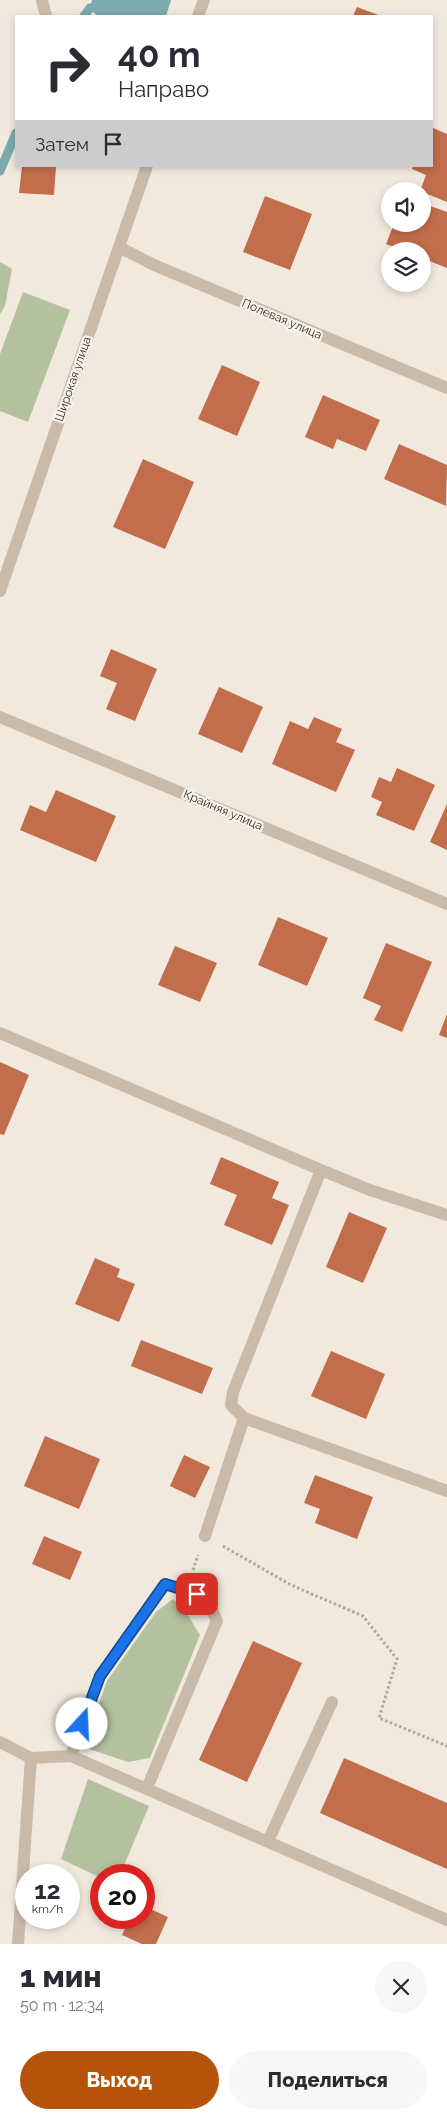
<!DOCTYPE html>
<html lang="ru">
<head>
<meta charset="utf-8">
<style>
  body { margin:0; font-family:Raleway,sans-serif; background:#f7f7f7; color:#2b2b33; height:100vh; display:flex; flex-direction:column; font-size:19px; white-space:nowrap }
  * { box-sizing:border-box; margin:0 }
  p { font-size:16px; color:#7c7c81 }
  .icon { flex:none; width:28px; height:28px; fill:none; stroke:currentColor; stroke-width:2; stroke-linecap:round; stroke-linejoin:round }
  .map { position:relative; height:1944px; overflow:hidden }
  .details { display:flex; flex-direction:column; background:#fff; flex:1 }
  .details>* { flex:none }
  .guide { position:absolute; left:15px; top:15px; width:418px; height:152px; border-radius:0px; box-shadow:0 2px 8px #0003; background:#fff; color:#2b2b33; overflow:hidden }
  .controls { position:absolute; left:381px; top:182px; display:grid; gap:10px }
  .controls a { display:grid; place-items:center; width:50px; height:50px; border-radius:50%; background:#fff; box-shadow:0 2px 8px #0003; font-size:25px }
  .speed { position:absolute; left:15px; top:1864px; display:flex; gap:10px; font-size:25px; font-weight:700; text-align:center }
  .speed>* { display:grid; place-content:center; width:65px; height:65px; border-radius:50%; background:#fff; box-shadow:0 2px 8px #0003; line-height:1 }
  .speed small { font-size:12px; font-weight:400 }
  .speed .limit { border:8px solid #d22; background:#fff; color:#111 }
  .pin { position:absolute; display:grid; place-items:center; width:42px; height:42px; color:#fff; margin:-21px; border-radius:10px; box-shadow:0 2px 8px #0006 }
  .me { position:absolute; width:55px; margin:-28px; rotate:20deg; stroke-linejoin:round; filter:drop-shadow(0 0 4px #0008) }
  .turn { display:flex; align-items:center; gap:18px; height:105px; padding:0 20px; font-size:22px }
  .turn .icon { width:65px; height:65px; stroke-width:2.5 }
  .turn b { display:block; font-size:35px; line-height:42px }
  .then { display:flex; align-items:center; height:48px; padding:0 20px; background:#0003; gap:10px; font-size:19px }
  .round { display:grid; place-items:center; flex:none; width:52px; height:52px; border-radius:26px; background:#f7f7f7 }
  .head { display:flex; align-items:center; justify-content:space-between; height:85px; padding:0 20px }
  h1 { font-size:30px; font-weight:800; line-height:38px }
  .action { display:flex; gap:10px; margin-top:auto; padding:10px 20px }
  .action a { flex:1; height:58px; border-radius:30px; background:#b45309; color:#fff; font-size:20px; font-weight:800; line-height:58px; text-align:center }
  .action a+a { background:#f7f7f7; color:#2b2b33 }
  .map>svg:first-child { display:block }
</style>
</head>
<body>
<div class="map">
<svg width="447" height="1944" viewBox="0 0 447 1944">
  <rect width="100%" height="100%" fill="#f2e9de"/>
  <path fill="#b4c19e" d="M0 262 12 269 5 306 0 314Z
    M23 292 70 310 28 422 0 411V354Z
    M173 1599 187 1614 200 1635 150 1758 128 1762 83 1747 107 1681 156 1612Z
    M88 1779 149 1806 120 1875H101V1878L61 1859Z"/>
  <path fill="#7daaae" d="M92 0H171L166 16H97L90 8Z"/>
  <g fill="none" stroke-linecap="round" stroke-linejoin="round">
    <path stroke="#7daaae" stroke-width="9" d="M84 16 90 8
      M0 171 16 133"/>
  </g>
  <path fill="#c26d4b" d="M357 7 381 16H353Z
    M431 127 447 134V202L420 191 426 175 412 169 413 166H431Z
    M22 166H56L54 195 19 193Z
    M265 196 312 214 290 270 243 252Z
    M422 203 447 212V268L422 258V251H405L386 244 394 224H422Z
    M222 365 260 382 237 436 198 419Z
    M323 395 380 420 366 451 337 439 333 449 305 437Z
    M399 444 447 465 446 506 384 479Z
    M143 459 194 482 165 549 113 527Z
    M111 649 157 669 135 721 106 709 117 683 100 676Z
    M219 687 263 707 242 753 198 734Z
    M314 717 342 729 336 742 355 750 336 792 272 764 290 721 308 729Z
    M397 768 435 785 414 831 376 815 382 802 371 797 379 777 391 782Z
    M56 790 116 816 96 862 20 830 30 805 46 812Z
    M447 804V850L430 842Z
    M278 917 328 938 307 986 258 965Z
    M386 943 432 962 402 1032 374 1020 381 1006 363 998Z
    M175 946 217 963 200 1002 158 985Z
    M447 1014V1038L439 1035Z
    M0 1062 29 1075 4 1135 0 1134Z
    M221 1157 279 1182 272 1198 289 1205 272 1245 224 1225 237 1195 210 1184Z
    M349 1212 387 1228 363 1283 326 1267Z
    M95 1258 120 1269 117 1277 135 1284 119 1322 75 1304Z
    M141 1340 213 1368 202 1394 131 1366Z
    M331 1351 385 1374 366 1419 311 1396Z
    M45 1436 100 1459 79 1509 24 1486Z
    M184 1455 210 1467 195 1498 170 1486Z
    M315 1475 373 1497 357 1539 315 1523 320 1509 304 1503Z
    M44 1536 82 1552 70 1580 32 1564Z
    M253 1641 302 1663 247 1782 199 1760Z
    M344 1758 447 1803V1869L320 1813Z
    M144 1906 168 1917 156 1944H142L122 1935 130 1918H144Z"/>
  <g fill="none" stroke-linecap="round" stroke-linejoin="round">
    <path stroke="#b6a494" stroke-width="3" stroke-dasharray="2.5 2.5" stroke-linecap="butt" d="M223 1546 291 1585 363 1616 397 1659 379 1718 447 1746
      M193 1570 198 1555"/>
    <path stroke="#cabaaa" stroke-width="12" d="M42 0 46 16
      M205 1536 244 1418
      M71 1756 100 1676 165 1584 186 1590 207 1599 217 1621 147 1788
      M268 1841 332 1702
      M18 1944 31 1758"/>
    <path stroke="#cabaaa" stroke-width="12" d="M198 16 204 0
      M119 247 154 265 447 388
      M0 591 147 166
      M0 717 447 904
      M0 1033 321 1170 370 1190 447 1215
      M321 1170 233 1392 231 1405 244 1418 447 1491
      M0 1742 31 1758 71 1756 447 1920"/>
  </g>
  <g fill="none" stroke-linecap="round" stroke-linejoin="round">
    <g stroke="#114b97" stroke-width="12">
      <path id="route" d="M82 1724 100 1676 165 1584 197 1594"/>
    </g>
    <use href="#route" stroke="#1a73e8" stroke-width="9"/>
  </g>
  <g text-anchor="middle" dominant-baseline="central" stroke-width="4.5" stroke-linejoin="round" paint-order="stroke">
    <g font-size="12" fill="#372e29" stroke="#f9f3ea">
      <text transform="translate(282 319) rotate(23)">Полевая улица</text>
      <text transform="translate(73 379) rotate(-71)">Широкая улица</text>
      <text transform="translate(223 810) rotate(23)">Крайняя улица</text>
    </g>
  </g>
</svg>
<div class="controls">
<a><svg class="icon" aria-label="sound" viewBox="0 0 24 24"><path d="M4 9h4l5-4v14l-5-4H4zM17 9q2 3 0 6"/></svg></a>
<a><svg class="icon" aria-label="layers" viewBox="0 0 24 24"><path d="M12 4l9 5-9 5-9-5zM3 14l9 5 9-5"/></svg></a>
</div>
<div class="speed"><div>12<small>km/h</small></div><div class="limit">20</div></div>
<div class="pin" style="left:197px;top:1594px;background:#d93025"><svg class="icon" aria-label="arrive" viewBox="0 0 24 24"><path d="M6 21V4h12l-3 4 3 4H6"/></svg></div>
<svg class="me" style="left:82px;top:1724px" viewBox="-20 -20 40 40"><circle r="19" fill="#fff"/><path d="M0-13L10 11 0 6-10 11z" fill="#1a73e8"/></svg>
<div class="guide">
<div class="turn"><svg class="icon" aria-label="right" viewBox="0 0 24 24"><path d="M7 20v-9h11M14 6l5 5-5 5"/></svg><div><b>40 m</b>Направо</div></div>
<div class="then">Затем<svg class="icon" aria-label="arrive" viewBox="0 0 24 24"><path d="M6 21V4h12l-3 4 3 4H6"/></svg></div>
</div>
</div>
<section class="details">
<div class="head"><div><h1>1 мин</h1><p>50 m · 12:34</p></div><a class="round"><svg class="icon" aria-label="close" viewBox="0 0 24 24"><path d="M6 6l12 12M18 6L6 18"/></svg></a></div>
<div class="action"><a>Выход</a><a>Поделиться</a></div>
</section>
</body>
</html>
